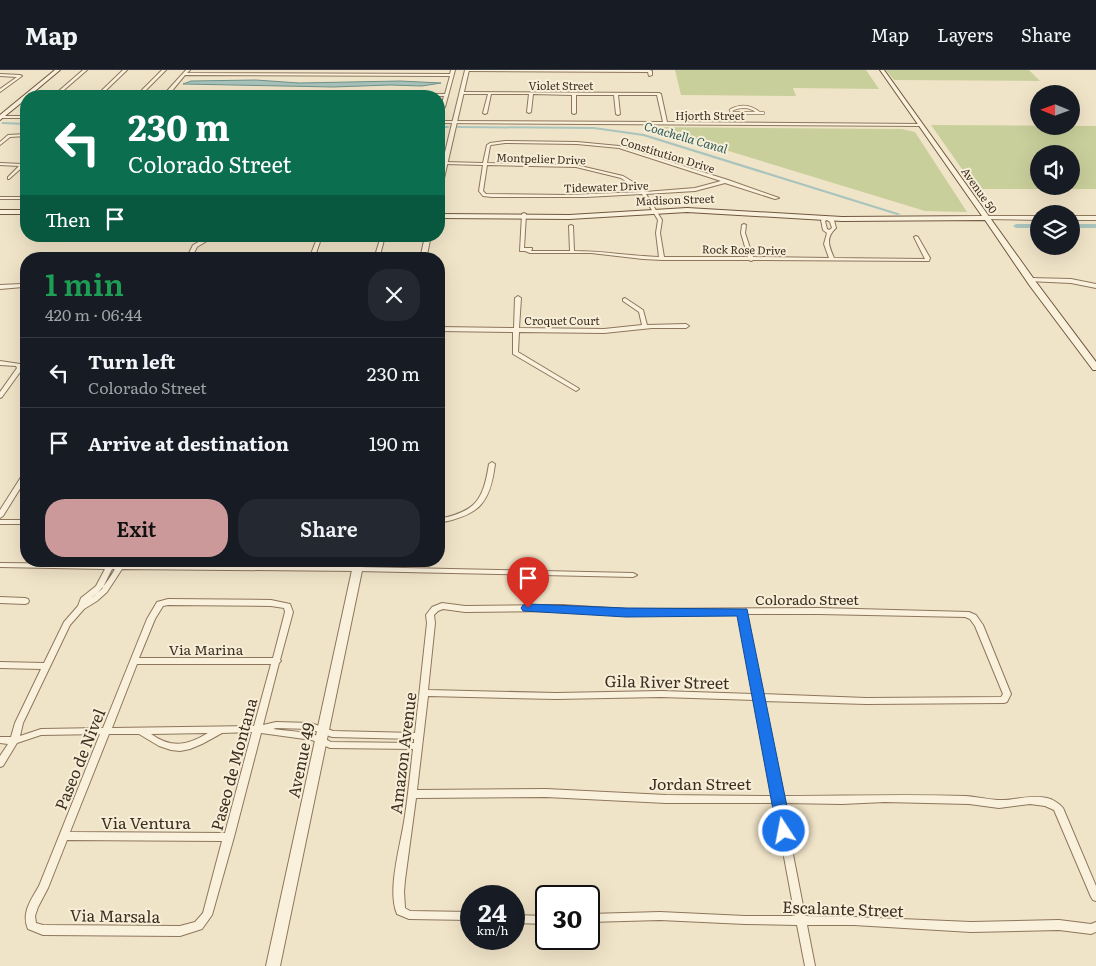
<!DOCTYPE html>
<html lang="en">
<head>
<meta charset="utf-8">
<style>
  body { margin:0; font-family:Literata,serif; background:#242831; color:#f1f3f6; height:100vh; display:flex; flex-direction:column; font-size:19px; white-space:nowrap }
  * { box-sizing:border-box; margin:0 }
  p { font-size:16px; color:#9ea1a6 }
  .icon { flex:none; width:28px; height:28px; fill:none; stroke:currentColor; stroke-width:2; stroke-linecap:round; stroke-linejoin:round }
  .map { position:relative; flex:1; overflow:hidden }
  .drawer { position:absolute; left:20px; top:182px; width:425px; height:315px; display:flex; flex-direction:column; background:#171b24; border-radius:20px; box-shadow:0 5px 20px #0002 }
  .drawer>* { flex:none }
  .banner { position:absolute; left:20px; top:20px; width:425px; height:152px; border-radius:20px; box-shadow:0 5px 20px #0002; background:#0b6e4f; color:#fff; overflow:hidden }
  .needle { width:32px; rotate:271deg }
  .buttons { position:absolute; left:1030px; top:15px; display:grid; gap:10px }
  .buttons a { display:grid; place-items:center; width:50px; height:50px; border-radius:50%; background:#171b24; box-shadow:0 5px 20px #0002; font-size:25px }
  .speed { position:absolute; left:460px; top:815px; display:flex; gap:10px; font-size:25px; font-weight:700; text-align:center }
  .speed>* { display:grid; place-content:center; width:65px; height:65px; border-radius:50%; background:#171b24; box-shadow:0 5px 20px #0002; line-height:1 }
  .speed small { font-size:12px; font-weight:400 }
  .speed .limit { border:2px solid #111; border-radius:8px; background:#fff; color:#111 }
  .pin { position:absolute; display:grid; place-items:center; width:42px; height:42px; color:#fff; margin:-51px -21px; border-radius:50% 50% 50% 0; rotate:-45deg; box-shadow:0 0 5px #0007 }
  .pin .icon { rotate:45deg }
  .me { position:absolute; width:55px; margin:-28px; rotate:349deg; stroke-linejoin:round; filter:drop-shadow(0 0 4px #0008) }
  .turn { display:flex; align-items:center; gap:18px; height:105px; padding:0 25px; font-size:22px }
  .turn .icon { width:65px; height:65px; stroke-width:2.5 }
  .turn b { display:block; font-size:35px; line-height:42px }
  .then { display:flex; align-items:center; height:48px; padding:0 25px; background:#0003; gap:10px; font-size:19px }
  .round { display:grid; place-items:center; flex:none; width:52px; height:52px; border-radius:20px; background:#242831 }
  .head { display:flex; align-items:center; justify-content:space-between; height:85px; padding:0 25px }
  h1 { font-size:30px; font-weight:600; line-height:38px; color:#1e9e55 }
  .button { display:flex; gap:10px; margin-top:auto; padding:10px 25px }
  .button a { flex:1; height:58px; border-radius:20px; background:#cc999b; color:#111; font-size:20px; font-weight:600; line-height:58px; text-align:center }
  .button a+a { background:#242831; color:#f1f3f6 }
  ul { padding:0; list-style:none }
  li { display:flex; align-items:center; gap:15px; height:70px; padding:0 25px; border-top:1px solid #363941 }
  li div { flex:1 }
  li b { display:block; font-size:19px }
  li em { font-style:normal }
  header { display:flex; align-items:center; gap:30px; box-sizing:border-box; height:70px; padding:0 25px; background:#171b24; border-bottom:1px solid #363941 }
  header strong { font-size:24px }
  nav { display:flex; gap:28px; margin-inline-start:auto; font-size:18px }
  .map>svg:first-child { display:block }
</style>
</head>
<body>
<header>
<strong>Map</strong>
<nav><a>Map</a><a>Layers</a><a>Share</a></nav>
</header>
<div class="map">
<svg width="1096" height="896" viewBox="0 0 1096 896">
  <rect width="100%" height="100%" fill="#f0e4c8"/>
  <path fill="#c9cf9b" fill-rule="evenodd" d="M675 0H866L879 19 793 18 796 26 681 25Z
    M886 0H1029L1040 11 894 10Z
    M931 55 1096 56V119H976ZM1039 84H1071V116H1039Z
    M650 57 902 59 915 62 967 142 925 141Z"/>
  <path fill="#a9c4bc" stroke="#6f938a" d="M256 10 299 13 400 11 441 13 422 16 390 15 333 17 183 14 191 11Z"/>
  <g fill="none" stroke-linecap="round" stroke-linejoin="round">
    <path fill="#a9c4bc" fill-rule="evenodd" d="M3 52 26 53V55L2 54 1 53Z
      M439 56H448L450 57 448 58H439Z
      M457 56 594 57 644 64 901 144 897 145 643 66 594 59 458 58 456 57Z
      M1039 154V158H1016L1013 156 1016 154Z
      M1071 154H1096V158H1071Z"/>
    <g stroke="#8d765c" stroke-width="4">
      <path id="pedestrian" d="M731 43H763
        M734 50 731 40C741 35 751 36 759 43"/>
    </g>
    <g stroke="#8d765c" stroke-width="2">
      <path id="minor" d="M83 0H87L57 26H53Z
        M123 0H127L100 26H96Z
        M162 0H166L140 26H136Z
        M186 0H190L187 3 450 4 451 0H455L445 37 439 43V40L441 37 444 26 166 25V22ZM185 5 450 6 445 24 171 22Z
        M465 0H650L652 1V5L649 6 648 2 467 1Z
        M0 4 20 5 22 6 0 22V19L17 7 0 6Z
        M463 22 659 23 661 24 667 52 921 54 923 55 921 56 439 53V51L663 52 657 25H618L620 44 618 45 616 44 614 25H576V43L574 44 572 43V25L533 24 531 42 529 43 527 42 529 24H491L487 43 485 44 483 43 488 24H462Z
        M0 46H26V48H1Z
        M26 64V66L10 67 0 75V72L8 65Z
        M505 71 577 72 619 76 728 110 779 128 775 129 725 113 695 121 646 124 662 150 660 163 664 187H748L741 163 742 155 744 154 746 155 745 163 753 187 829 188 824 174 827 163 823 160 821 150 827 148 834 150 836 158C825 168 829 176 834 188L925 189 914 167 916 166 918 167 930 188 929 191H927L753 190 751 191 749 190H662L643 189 591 183H530L525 181H520L522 144 524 143 526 144 524 178H532V179L531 181H570L569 156 571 155 573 156 574 181C603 181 631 186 659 187L656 163 658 150 642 124 586 127H492L483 126 479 121 483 95 445 94 443 93 445 92 483 93 487 75 490 73ZM505 73 577 74 619 78 721 111 695 118 645 122 643 118 623 106 576 95 487 93 490 76 491 75ZM487 95 576 97 621 108 639 120 641 122 567 125 486 124 483 121ZM827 150 830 152 832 158 829 160 827 159 825 151Z
        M0 93 22 94 24 93 26 94 9 109H8V107L19 96 0 95Z
        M0 127H26V129H0Z
        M209 166H215L197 177 191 189H186L193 175Z
        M318 166H322L314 189H309Z
        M381 166H385L379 189H374Z
        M1030 208 1071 209 1096 214V218L1071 213 1028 211V209Z
        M21 214 23 215V217L0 219V215Z
        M518 226 521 228 519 258 604 259 642 255 639 242 623 231V229L625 228 643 240 647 255 686 254 689 256 686 258H652L604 263 519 262 518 282 578 318 579 319 576 321 513 284V262L439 261V257L514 258 515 228Z
        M0 291 20 294 23 298 2 327 0 328V322L17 298 16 296 0 295Z
        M492 392 495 394C490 434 479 445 439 453V449C476 441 483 431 489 394Z
        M26 402V409L3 446 0 448V440L23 404Z
        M0 450H26V454H0Z
        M0 493 357 497 633 503 637 505 633 507 357 501 122 499 107 522 97 531 84 539 70 555 23 653 20 666 41 659 103 658 147 549 157 532 168 529 271 530 290 534 293 542 280 590 281 591 279 593 263 655 276 652 311 653 333 661 415 663 427 553 426 545 432 537 442 533 465 536 562 535 626 539 819 538 969 542 976 545 983 555 1011 624 1007 632 1004 633 866 634 763 631 782 726C843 726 905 724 966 726 977 727 987 729 997 730 1014 731 1029 724 1047 728 1052 729 1059 733 1063 738L1096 816V831L1093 830 1091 827 1054 740 1045 736 1030 734 999 738 969 734 885 732 842 734 783 733 805 846 854 847 971 852 1059 850 1091 854 1096 852V862L1091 864 1059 860 971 862 854 855H807L815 896H805L797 855 745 854 660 850 589 852V844L660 842 745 846H795L774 733H666L546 727 416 728 405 810 404 822 405 838 410 841 471 842V850L409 849 397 844C387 821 400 777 404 752 408 728 410 704 413 679L330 678 312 670 261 663 234 767 212 845 202 859 180 866 43 865 28 859C21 843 31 830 39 816L100 664 41 665 17 673 3 696 0 697V686L8 674 0 673V667H11L15 653 41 599 0 598V592L44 593 64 552 78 536 81 528 96 516 105 499 0 497ZM112 499H115C108 511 101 521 90 529L102 519ZM168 535 271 536 284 538 285 542 273 588H139L155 549 163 536ZM443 539 465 542 562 541 626 545 739 544 754 624 661 621 556 623 428 620 435 553 434 545 438 541ZM746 544H819L965 547 970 549 975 556 1003 624 1001 627 866 628 762 624ZM137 594H271L254 656 112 658ZM428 626 556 629 661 627 755 630 773 726 666 725 546 719 417 720ZM276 658 310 659 332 667 414 669V673L331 672C313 661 294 662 273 659ZM252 662 225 763 70 762 109 664H139L159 676 171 680 180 681 190 679 202 674 222 663ZM208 663C188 675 172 679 151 664ZM67 770 222 771 203 843 195 852 180 856 43 855 36 853 35 846 38 837 48 818Z
        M0 527 25 528 28 529 29 531 28 533 25 534 0 533Z
        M514 845 546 846V854L514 853Z"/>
    </g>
    <g stroke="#8d765c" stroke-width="2">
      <path id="tertiary" d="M465 0H469L442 117 439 119V107Z
        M986 146H1039V150L984 149V147Z
        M1071 146H1096V150H1071Z
        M425 166H431L426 189H420Z
        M354 491H364L280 896H266Z"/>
    </g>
    <g stroke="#6f573f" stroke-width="2">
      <path id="secondary" d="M55 0H60L29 26H26V29L0 50V45Z
        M880 0H884L1036 212 1096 292V300H1093L1030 216 985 150 842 151 687 142 569 149 439 148V144L569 145 687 138 842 147 982 146Z
        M0 140H26V144H0Z"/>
    </g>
    <use href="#pedestrian" stroke="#faf1dc" stroke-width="2.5"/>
    <use href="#minor" fill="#faf1dc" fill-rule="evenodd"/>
    <use href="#tertiary" fill="#faf1dc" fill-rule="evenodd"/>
    <use href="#secondary" fill="#faf1dc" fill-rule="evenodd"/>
  </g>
  <path fill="#1a73e8" stroke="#114b97" d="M528 534 626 538 747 539 792 761 790 765 784 767 779 765 777 761 737 546 626 547 523 541 521 538 523 535Z"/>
  <g text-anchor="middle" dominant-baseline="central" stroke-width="4" stroke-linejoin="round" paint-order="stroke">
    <g font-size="11" fill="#3d2e20" stroke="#f7eed8">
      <text x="561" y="15">Violet Street</text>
      <text x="710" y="45">Hjorth Street</text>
      <text transform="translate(668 84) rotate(17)">Constitution Drive</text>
      <text transform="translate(541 88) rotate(2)">Montpelier Drive</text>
      <text transform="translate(606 116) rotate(-2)">Tidewater Drive</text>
      <text transform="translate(980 120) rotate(55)">Avenue 50</text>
      <text transform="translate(675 129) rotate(-2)">Madison Street</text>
      <text transform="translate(744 179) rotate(1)">Rock Rose Drive</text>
      <text x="562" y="250">Croquet Court</text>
    </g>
    <g font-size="12" font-style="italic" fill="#2f5d5a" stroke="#f7eed8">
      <text transform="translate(686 67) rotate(16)">Coachella Canal</text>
    </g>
    <g font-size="14" fill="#3d2e20" stroke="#f7eed8">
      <text x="807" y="529">Colorado Street</text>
      <text x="206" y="579">Via Marina</text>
    </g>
    <g font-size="16" fill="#3d2e20" stroke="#f7eed8">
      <text transform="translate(667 611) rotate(1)">Gila River Street</text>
      <text transform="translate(402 683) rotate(-83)">Amazon Avenue</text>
      <text transform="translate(79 689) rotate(-68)">Paseo de Nivel</text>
      <text transform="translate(300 690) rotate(-78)">Avenue 49</text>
      <text transform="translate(233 694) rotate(-75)">Paseo de Montana</text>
      <text x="700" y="713">Jordan Street</text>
      <text x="146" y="752">Via Ventura</text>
      <text transform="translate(843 838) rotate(2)">Escalante Street</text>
      <text transform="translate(115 845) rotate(1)">Via Marsala</text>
    </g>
  </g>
</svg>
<div class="buttons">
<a><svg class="needle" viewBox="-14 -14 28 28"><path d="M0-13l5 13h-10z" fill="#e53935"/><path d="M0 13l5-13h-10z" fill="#9ea1a6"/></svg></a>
<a><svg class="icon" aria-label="sound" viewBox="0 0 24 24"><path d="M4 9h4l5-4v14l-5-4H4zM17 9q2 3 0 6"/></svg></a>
<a><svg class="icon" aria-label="layers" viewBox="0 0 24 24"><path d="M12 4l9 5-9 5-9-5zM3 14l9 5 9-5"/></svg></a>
</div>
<div class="speed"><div>24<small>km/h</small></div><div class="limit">30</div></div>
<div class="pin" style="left:528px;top:538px;background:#d93025"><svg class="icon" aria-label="arrive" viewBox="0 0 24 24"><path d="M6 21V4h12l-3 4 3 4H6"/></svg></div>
<svg class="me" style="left:784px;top:761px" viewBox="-20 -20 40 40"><circle r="17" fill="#1a73e8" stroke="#fff" stroke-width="3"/><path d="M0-11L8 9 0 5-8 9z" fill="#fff"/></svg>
<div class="banner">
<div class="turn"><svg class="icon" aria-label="left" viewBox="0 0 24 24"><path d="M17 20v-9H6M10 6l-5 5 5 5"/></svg><div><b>230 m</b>Colorado Street</div></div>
<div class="then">Then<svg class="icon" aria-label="arrive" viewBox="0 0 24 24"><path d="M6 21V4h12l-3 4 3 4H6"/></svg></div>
</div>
<section class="drawer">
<div class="head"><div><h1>1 min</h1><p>420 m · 06:44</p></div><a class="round"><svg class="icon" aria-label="close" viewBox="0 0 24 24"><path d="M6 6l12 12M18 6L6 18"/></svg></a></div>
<ul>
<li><svg class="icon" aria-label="left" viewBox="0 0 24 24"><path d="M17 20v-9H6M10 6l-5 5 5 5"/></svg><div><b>Turn left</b><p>Colorado Street</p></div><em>230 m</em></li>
<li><svg class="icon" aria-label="arrive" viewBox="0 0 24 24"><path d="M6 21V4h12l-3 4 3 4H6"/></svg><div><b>Arrive at destination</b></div><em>190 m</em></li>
</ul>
<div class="button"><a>Exit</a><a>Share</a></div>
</section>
</div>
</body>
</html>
